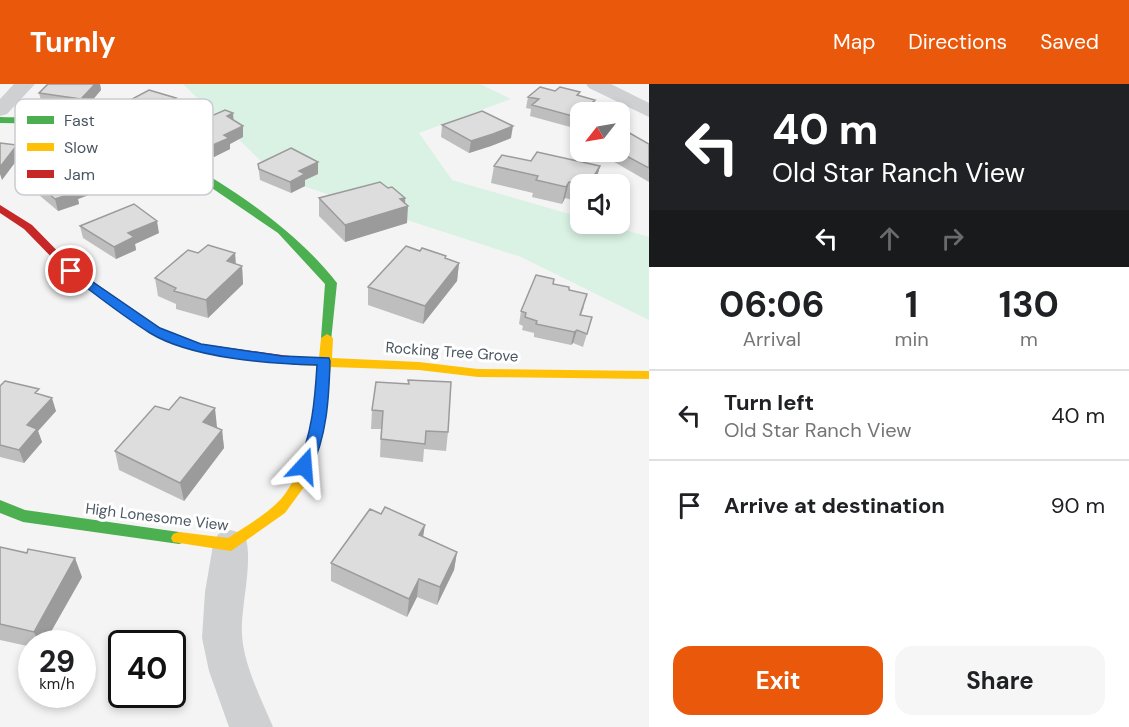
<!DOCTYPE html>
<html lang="en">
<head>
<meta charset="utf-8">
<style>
  body { margin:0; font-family:"DM Sans",sans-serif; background:#f6f6f6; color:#202124; height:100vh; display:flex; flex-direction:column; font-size:22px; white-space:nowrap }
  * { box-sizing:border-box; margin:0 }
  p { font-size:20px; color:#757577 }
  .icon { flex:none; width:33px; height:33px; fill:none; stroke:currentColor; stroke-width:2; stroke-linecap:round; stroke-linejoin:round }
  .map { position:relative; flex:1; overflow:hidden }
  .drawer { display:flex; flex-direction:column; background:#fff; width:480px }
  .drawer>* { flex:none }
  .banner { background:#202124; color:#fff; overflow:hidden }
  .needle { width:39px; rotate:239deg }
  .buttons { position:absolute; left:570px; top:18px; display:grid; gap:12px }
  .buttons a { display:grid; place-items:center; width:60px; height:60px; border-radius:12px; background:#fff; box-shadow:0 3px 9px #0003; font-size:30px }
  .speed { position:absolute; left:18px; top:546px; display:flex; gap:12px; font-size:30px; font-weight:700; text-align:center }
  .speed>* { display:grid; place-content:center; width:78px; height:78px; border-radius:50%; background:#fff; box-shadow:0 3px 9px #0003; line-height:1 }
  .speed small { font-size:15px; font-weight:400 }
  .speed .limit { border:3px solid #111; border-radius:9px; background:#fff; color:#111 }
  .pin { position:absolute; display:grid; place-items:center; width:51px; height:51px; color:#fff; margin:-26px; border:3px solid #fff; border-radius:50%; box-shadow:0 2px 6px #0007 }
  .me { position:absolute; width:66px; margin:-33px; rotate:19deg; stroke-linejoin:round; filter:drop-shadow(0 0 4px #0008) }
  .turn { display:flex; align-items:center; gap:21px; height:126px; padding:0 24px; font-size:27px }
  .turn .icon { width:78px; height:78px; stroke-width:2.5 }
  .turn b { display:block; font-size:42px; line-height:51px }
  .lanes { display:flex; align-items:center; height:57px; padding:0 24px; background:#0003; justify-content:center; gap:30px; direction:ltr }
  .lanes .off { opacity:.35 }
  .eta { display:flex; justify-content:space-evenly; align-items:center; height:102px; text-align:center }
  .eta b { font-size:36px; font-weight:700; line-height:42px }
  .action { display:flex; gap:12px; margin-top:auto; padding:12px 24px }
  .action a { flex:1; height:69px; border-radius:18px; background:#ea580c; color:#fff; font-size:24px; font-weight:700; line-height:69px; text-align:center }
  .action a+a { background:#f6f6f6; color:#202124 }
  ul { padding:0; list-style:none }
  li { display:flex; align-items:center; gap:18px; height:90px; padding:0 24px; border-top:2px solid #e0e0e0 }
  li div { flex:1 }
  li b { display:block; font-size:22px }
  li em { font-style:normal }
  header { display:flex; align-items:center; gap:36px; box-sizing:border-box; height:84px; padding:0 30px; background:#ea580c; color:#fff }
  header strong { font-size:28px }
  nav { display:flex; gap:33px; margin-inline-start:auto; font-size:21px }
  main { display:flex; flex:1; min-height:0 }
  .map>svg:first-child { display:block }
</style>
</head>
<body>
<header>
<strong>Turnly</strong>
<nav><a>Map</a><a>Directions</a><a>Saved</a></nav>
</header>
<main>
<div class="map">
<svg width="649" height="643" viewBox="0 0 649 643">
  <rect width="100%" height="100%" fill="#f4f4f4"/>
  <path fill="#d9f2e3" d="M183 0H480L511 15 419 49 452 96 580 133V140H604L649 153V236L521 173 278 94Z"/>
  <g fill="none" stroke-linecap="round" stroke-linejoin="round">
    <path fill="#ced0d2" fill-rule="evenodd" d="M14 0H35L7 30 0 32V15Z
      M586 0H611L649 19V33L589 4Z
      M231 446 244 450C255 473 240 523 242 551 244 582 261 614 273 643H229L209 587 202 554 205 508 213 461 218 450Z"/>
    <path fill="#4caf50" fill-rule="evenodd" d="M0 33C36 34 74 32 109 44 186 71 287 134 337 199L331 257 327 258 321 254 325 200 278 149 178 81 102 48 61 40 0 39Z
      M0 416 25 426 179 448 185 450 187 454 185 458 179 460 23 438 0 429Z"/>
    <path fill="#ffc107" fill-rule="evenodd" d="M327 250 333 254 332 274 419 278 478 285 649 287V295L478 293 419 286 331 283 319 363 304 403 285 429 231 467 173 458 171 454 173 450 179 448 228 454C246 442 266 431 281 415 310 381 314 325 318 282L297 281 291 277 297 273 319 274 321 254Z"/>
    <path fill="#c62828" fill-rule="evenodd" d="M0 121 32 141 75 185 160 244 201 260 297 273 303 277 297 281 199 268 152 250 67 189 24 145 0 129Z"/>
  </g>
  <path fill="#bebebf" d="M48 0H100L101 6 84 26 42 20 39 9Z
    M555 7 580 8 579 11 592 27 590 28H580V38L574 44 530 32 531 25 526 24 528 13Z
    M119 22 178 25 169 30 170 34 156 43 121 33Z
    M234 36 243 53 230 60V65L214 73 188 62V57H186L185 45H186V43Z
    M442 41 511 54 491 62 469 69 441 53Z
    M649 60V98L597 68H620Z
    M531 77 600 82 595 100H580V118L565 114 562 120 532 113 533 109 491 99 494 82Z
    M318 78V90L305 96V102L291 109 260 96 258 80Z
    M100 79 102 91 98 92 100 95 102 106 78 115 79 120 58 127 39 111 36 99 39 98 38 93Z
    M388 104 405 114 407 139 345 158 319 132V114Z
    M80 142 159 149 135 160 136 166 116 175 83 154Z
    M420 167 446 172 445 174 459 179 457 197 423 240 368 221V203Z
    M198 169H235L236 180 242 182 243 200 208 234 176 225V220L158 212 155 194Z
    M553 200 569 206 584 223 581 231 592 233 583 263 573 259 571 261 534 253V249L522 246 523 242 519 240 521 227Z
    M408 296 448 348 446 367 424 365 423 378 380 373 381 345H371L372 326 408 300Z
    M0 302 41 311 56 327 38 347 42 358 24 379 0 373Z
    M217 343 222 346 224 364 184 417 119 386 115 367Z
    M423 452 457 468 454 486 437 521 417 513 407 533 331 497V479Z
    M0 463 82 493 44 560H32V563L0 556Z"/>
  <path fill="#9b9b9b" d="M95 0H100L101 6 84 26 81 15Z
    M176 14 178 25 169 30 170 34 156 43 154 31 162 21Z
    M595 16 592 27 590 28H581Z
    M233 29 234 41 227 32Z
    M580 29V38L574 44 576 33Z
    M243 42V53L230 60V65L214 73 213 61 224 51Z
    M513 42 511 54 491 62 469 69 471 57Z
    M17 61 20 72 2 96 0 90V83Z
    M318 78V90L305 96V102L291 109 290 98 299 87Z
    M100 79 102 91 94 94 91 82Z
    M600 82 595 100H589Z
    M100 95 102 106 78 115 79 120 58 127 55 115 72 104Z
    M569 98 565 114 562 120 566 103Z
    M405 114V123L408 122 407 139 345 158V141L400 115Z
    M157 137 159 149 135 160 136 166 116 175 114 163 128 149Z
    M235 169 236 187 242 182 243 200 208 234 206 216 227 177Z
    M459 179 457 197 423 240 425 222Z
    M577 246 573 259 571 261 574 248Z
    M52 314 56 327 38 347 42 358 24 379 19 366 27 341Z
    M215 324 217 343 206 357 203 338Z
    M222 346 224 364 184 417 180 399Z
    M425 441 422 460 419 451Z
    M457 468 454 486 437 521 440 503Z
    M75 474 82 493 44 560H39L34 548Z
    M419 495 417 513 407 533 409 515Z"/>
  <path fill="#ddddde" stroke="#9b9b9b" stroke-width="1.5" d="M48 0H95L81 15 39 9Z
    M540 3 555 7 560 3 580 8 577 11 595 16 576 33 532 21 539 15 528 13Z
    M149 6 176 14 162 21 168 23 154 31 119 22Z
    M225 26 233 29 227 32 243 42 224 51 229 54 213 61 187 50 191 49 185 45 188 44 186 43Z
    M482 27 513 42 493 50 471 57 442 41Z
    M626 47 649 60V84L619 68 620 50Z
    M0 59 17 61 0 83Z
    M291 64 318 78 299 87 305 90 290 98 259 85 258 80Z
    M537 68 600 82 589 100H582L569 98 566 103 536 96 538 92 494 82 502 71 531 77Z
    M93 74 100 79 91 82 100 95 72 104 76 108 55 115 36 99 41 97 38 93Z
    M380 98 388 104 392 103 405 114 400 115 408 122 345 141 319 114Z
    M134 120 157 137 128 149 134 153 114 163 80 142Z
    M208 161 235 169 227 177 242 182 206 216 174 207 176 204 155 194 188 166 198 169Z
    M406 162 420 167 422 164 446 172 445 174 459 179 425 222 368 203Z
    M536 191 554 195 553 200 569 203V206L587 210 580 231 592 233 587 250 577 246 574 248 536 240 537 237 525 233 526 229 521 227Z
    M408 296 451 298 448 348 426 347 425 360 381 355 383 327 372 326 376 298 409 300Z
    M5 297 39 305 35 309 52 314 27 341 37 345 19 366 0 361V302Z
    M180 313 215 324 203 338 222 346 180 399 115 367 155 322 169 326Z
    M385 423 425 441 419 451 457 468 440 503 419 495 409 515 331 479 370 425 381 430Z
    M0 463 27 469 28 465 75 474 34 548 0 540Z"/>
  <path fill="#1a73e8" stroke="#114b97" stroke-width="1.5" d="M71 183 160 244 201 260 282 272 329 274 330 277C329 313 327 354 310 386H299L297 382C312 352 315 315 317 281 269 280 191 274 150 249 121 231 94 209 67 189L65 187Z"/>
  <g text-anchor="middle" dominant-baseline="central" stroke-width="6" stroke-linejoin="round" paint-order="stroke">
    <g font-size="15" fill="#4a5661" stroke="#fff">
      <text transform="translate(452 268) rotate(4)">Rocking Tree Grove</text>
      <text transform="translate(157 433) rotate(7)">High Lonesome View</text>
    </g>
  </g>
  <rect x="15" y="15" width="198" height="96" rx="9" fill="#fff" stroke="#c9ccd0" stroke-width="1.5"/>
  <rect x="27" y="32" width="27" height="8" fill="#4caf50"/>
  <rect x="27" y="59" width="27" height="8" fill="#ffc107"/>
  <rect x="27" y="86" width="27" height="8" fill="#c62828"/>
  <g font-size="16" fill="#4a5661">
    <text x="64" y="42">Fast</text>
    <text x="64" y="69">Slow</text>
    <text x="64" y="96">Jam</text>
  </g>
</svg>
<div class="buttons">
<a><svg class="needle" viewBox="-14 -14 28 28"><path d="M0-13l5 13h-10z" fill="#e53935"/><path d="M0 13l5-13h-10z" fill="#757577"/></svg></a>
<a><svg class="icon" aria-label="sound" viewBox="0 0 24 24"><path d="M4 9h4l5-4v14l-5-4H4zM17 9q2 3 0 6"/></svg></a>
</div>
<div class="speed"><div>29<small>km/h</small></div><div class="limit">40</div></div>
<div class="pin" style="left:71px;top:187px;background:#d93025"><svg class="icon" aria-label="arrive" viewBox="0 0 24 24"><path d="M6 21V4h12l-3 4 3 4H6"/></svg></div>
<svg class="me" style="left:304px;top:382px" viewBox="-20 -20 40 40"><path d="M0-17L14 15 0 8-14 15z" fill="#1a73e8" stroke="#fff" stroke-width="4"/></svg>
</div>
<section class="drawer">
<div class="banner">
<div class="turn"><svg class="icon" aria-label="left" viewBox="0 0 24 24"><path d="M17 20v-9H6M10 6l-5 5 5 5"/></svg><div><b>40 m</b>Old Star Ranch View</div></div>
<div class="lanes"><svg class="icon" aria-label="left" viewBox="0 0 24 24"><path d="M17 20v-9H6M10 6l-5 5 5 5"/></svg><svg class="icon off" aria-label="ahead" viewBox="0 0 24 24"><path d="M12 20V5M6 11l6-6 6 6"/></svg><svg class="icon off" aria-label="right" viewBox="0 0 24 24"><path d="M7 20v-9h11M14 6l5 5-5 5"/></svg></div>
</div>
<div class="eta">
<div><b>06:06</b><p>Arrival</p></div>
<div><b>1</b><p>min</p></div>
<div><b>130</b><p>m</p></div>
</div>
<ul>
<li><svg class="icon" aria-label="left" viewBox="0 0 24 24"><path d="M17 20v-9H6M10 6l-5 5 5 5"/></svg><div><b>Turn left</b><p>Old Star Ranch View</p></div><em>40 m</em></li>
<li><svg class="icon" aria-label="arrive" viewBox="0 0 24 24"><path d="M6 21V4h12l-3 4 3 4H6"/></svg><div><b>Arrive at destination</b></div><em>90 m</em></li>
</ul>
<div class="action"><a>Exit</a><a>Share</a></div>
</section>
</main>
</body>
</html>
